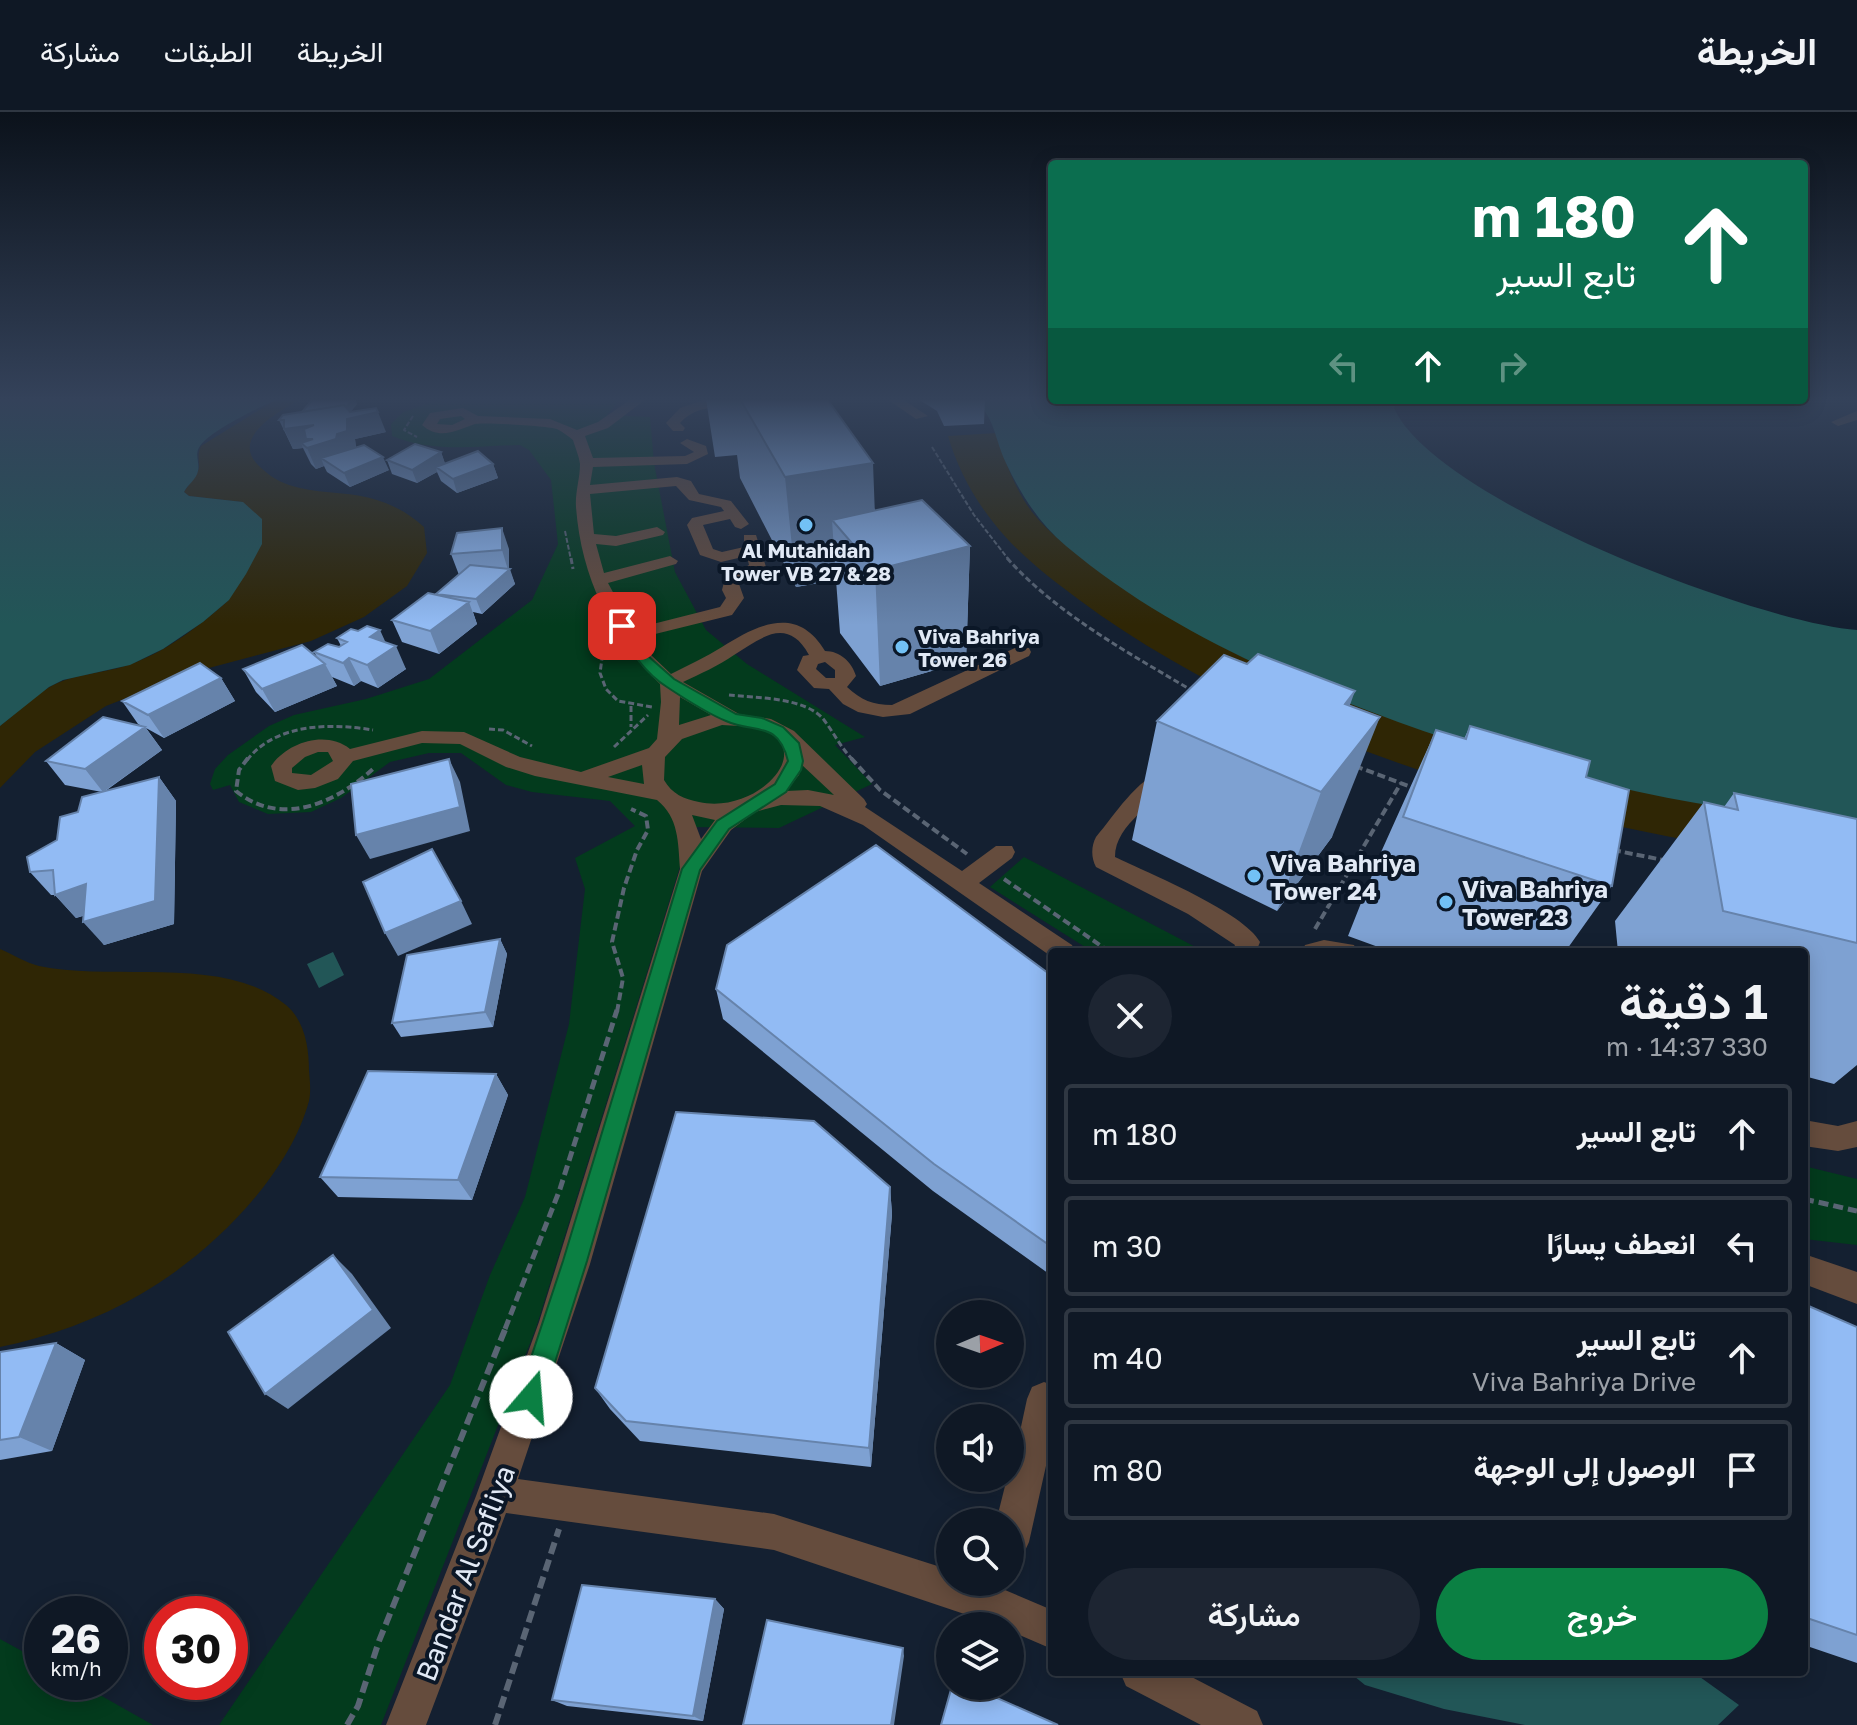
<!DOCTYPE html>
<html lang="ar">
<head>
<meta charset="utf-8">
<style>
  body { margin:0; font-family:"Golos Text",Vazirmatn,sans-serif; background:#1d2532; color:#f1f3f6; direction:rtl; height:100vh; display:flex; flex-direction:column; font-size:30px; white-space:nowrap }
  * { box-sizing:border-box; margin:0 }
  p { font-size:26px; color:#9ba0a7 }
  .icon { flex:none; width:44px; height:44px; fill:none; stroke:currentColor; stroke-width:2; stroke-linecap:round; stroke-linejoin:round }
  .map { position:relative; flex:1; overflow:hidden; direction:ltr }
  .details { position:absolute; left:1048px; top:836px; width:760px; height:728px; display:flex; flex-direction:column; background:#0f1825; border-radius:8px; box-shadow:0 4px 20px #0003,0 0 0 2px #2f3742; direction:rtl }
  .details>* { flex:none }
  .hud { position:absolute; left:1048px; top:48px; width:760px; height:244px; border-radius:8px; box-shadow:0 4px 20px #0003,0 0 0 2px #2f3742; direction:rtl; background:#0b6e4f; color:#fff; overflow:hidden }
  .needle { width:52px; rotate:88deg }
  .fabs { position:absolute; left:936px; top:1188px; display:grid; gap:16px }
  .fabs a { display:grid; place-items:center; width:88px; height:88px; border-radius:50%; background:#0f1825; box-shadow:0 4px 20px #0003,0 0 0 2px #2f3742; font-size:40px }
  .speed { position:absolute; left:24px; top:1484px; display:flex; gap:16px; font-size:40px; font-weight:700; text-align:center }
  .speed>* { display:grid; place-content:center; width:104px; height:104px; border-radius:50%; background:#0f1825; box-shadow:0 4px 20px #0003,0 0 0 2px #2f3742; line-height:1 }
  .speed small { font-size:20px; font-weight:400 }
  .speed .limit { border:12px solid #d22; background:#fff; color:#111 }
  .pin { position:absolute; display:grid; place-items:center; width:68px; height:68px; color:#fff; margin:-34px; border-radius:16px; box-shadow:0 4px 12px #0006 }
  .me { position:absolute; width:88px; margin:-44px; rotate:18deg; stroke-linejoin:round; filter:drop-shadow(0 0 6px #0008) }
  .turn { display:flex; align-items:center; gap:28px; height:168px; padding:0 40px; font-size:36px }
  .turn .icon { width:104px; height:104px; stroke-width:2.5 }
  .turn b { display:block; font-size:56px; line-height:68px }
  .lanes { display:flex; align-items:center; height:76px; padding:0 40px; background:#0003; justify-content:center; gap:40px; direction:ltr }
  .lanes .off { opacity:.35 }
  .round { display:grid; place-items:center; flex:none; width:84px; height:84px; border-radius:42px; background:#1d2532 }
  .overview { display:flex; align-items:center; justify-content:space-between; height:136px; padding:0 40px }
  h1 { font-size:48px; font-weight:600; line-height:60px }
  .primary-button { display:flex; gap:16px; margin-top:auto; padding:16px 40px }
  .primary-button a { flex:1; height:92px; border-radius:48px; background:#0b8043; color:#fff; font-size:32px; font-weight:600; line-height:92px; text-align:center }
  .primary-button a+a { background:#1d2532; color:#f1f3f6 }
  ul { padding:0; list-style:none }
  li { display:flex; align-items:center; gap:24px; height:100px; margin:0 16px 12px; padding:0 24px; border:4px solid #2f3742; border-radius:8px }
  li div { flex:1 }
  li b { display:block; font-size:30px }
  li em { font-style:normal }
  header { display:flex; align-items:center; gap:48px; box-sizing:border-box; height:112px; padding:0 40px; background:#0f1825; border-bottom:2px solid #2f3742 }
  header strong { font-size:38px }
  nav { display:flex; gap:44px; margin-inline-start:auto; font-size:28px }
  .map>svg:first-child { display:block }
</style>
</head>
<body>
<header>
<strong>الخريطة</strong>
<nav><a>الخريطة</a><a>الطبقات</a><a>مشاركة</a></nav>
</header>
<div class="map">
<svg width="1857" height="1613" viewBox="0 0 1857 1613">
  <rect width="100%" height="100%" fill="#142031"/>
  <path fill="#033b1d" d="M442 287H620L607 303 650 305 654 351 675 460 706 518 747 552 865 625 835 633 872 672 779 716 682 715 683 745 536 1216 381 1613H219L450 1273 490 1163 525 1085 569 912 585 777 575 746 635 714 610 689 532 680 506 673 461 641H429L390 650 341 686 311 700 268 702 239 690 230 673 213 678 210 672 215 657 228 643 269 614 294 603 366 587 429 567 532 488 558 432 551 368 529 338 520 333C478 334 432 341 392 324L391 312 403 300Z
    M1024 745 1205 840H1093L990 775Z
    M1804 1054 1857 1067V1133L1804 1127Z
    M0 1527 42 1550V1570H77L153 1613H0Z"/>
  <path fill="#2f2605" d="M277 287H301C280 299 230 325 258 353 267 362 277 369 289 373 315 382 343 379 370 386 392 392 407 400 424 415L427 441 407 474 364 505 311 529 190 561 106 594 35 640 0 676V614C16 602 30 586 48 576 73 561 104 562 131 552 167 539 199 514 229 488L242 390 189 384 184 380C188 372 198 365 199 355 199 346 197 343 201 334Z
    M997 321C1004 348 1015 377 1032 400 1049 422 1075 440 1097 457 1154 499 1214 532 1278 562L1753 700 1772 744C1716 733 1660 724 1605 711 1427 670 1225 597 1078 487 1048 465 1016 440 993 410 973 385 957 355 948 324Z
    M0 837C12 842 26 851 39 854 115 870 224 842 286 893 305 909 309 936 309 959 310 969 311 980 309 989 288 1066 209 1143 141 1182 99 1207 48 1225 0 1235Z"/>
  <path fill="#225657" d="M0 287H277C257 297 213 317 200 334 194 342 200 350 198 359 196 368 188 372 184 380L189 384 243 390 262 407V432L246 462 229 488 203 510 163 537 130 553 63 568 49 575 0 614Z
    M975 287 1400 288 1394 296C1434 388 1758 511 1857 518V709C1823 706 1788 705 1754 700 1606 680 1461 637 1323 581 1231 543 1142 498 1066 434 1039 411 1021 383 1006 351 994 325 996 309 975 287Z
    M333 840 344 863 319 876 307 852Z
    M1349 1560H1693L1739 1593 1718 1613H1525L1444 1597 1365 1573Z"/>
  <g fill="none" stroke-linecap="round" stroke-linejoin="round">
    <path stroke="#5a6574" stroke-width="2" stroke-dasharray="5 2" stroke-linecap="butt" d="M413 304 404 318 417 325
      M932 335 974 403 1009 448
      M565 419 571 448"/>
    <path stroke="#5a6574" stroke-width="3" stroke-dasharray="6 3" stroke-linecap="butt" d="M571 446 573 457
      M1007 446C1057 502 1127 540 1191 578
      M596 508 604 532 600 561 606 577 618 589 652 595
      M729 583C756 586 806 585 824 608 834 621 841 636 853 648
      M631 594V615
      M489 617 503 618 532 634
      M614 635 648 603
      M247 648C276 611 331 611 373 618"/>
    <path stroke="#5a6574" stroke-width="4" stroke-dasharray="8 4" stroke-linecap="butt" d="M248 646 239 658 236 679C281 716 336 691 374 656
      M851 646 880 678 967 742
      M1355 654 1414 676
      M1613 738 1663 748
      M1004 767 1110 840
      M1315 817 1401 671
      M617 900 623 866 612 830 624 776 637 738 648 718 646 704 631 697"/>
    <path stroke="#5a6574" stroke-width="5" stroke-dasharray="10 5" stroke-linecap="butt" d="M1804 1087 1857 1099
      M505 1217 560 1077 617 898"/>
    <path stroke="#5a6574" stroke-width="6" stroke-dasharray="12 6" stroke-linecap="butt" d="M347 1613 358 1594 379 1529 506 1215
      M495 1613 559 1417"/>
    <path fill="#654c3d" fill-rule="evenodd" d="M631 287H646L608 316 585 324 593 346 685 344 694 340 680 331 687 327 706 334 708 342 687 352 593 355 590 373 677 365 691 369 699 382 731 389 749 412 741 417 735 415 730 407 703 413 713 437 722 440 744 435V423H756L766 455 739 472 744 486 732 503 639 526 649 541 671 562C688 553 706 545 722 535 757 513 797 492 825 539 840 539 852 550 856 564L847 575C861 588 873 593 892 593L1015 536H1029L1031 540 1029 544 910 602 883 605 858 600 843 592 829 577 814 576 797 558 803 544 809 543C787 503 760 527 734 543 718 554 700 562 683 570L739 602 771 607 794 619 864 687 867 692 865 695 962 759 996 734H1012L1015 740 1012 746 979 771 1072 833 1075 840H1052V845L863 713 820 694 781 693 755 700 731 718 702 759 590 1152 518 1367 774 1402 950 1458V1470H986L1052 1498V1537L1010 1519V1514H1000L774 1438 506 1401 426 1613H386L476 1384 539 1210 680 757C678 730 679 706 657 688L535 664 506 655 460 632 422 631 353 649 338 667 315 676 298 678 275 669 271 654C288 630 326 618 350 637L422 619 464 620 520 645 581 660 649 636 657 627 661 590 660 572C610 525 581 464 576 395 575 380 580 367 580 352 579 344 575 335 573 328 568 324 563 320 557 317 550 314 482 310 475 312 457 318 440 329 422 313L430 301 463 296 478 304 550 307 577 318 598 310ZM461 304 465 307 452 313 437 312 440 307ZM676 374 689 388 721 395 724 399 692 406 687 413 700 443 721 450 747 444 749 453 725 466 722 478 726 486 720 495 633 517 608 471 676 452 678 449 670 444 604 461 596 432 616 434 663 423 665 420 657 415 616 424 594 422 590 382ZM825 550 835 558V566H826L816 557 818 552ZM680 585 711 603 679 613ZM722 613C733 614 748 613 759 617 820 635 758 703 699 690 684 687 672 682 664 668L665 645 682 627ZM318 640H328L333 649 311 663 292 661V656L305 645ZM642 653 644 672 608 665ZM802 653 834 683 808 678 786 679 799 663ZM692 703 715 708 701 727Z
      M706 287 744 288C725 301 701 288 680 311L685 316 683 319H673L666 311 680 296Z
      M887 287H902L928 304 916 307Z
      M1857 299V308L1838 314 1831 310Z
      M1165 658 1176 665C1158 691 1115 711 1115 745 1148 761 1244 800 1260 830L1256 840H1232L1235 833 1188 802 1096 755C1091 746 1091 734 1096 725 1114 704 1137 666 1165 658Z
      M1324 828 1354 833 1357 840H1302L1305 833Z
      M1804 1008 1838 1014 1857 1009V1035L1838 1039 1804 1034Z
      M1804 1142 1857 1160V1192L1804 1172Z
      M1044 1270 1052 1273V1327L1029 1430 1023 1443 1010 1449V1410H996L1007 1366H1010L1027 1287 1032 1275Z
      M1120 1560H1182L1257 1599 1263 1613H1201L1126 1574Z"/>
  </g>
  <path fill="#7ea1d2" d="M313 287H355L357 292 350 300 386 320 355 327 356 335 389 358 350 375 327 360 324 354 316 357 311 352 303 336 293 337 279 308 302 300Z
    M706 287H827L875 398 970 434 966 549 880 574 840 521 836 468 796 475 740 366 737 343 715 345Z
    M918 287H985L984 312 944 314 937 299Z
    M441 340 445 352H493L498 366 457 381 441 369 437 360 417 371 392 362 387 348Z
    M509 437V457L515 472 482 502 473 500 477 512 439 542 402 530 392 508 437 483 436 482 459 463 451 442Z
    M337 526 386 531 406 557 378 576 361 569 354 574 332 565 337 574 275 600 256 580 243 557 317 545 314 540 341 534Z
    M221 566 235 589 164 626 146 616 162 638 104 680 159 665 176 689 174 812 104 833 83 804 76 806 55 783H51L30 760 57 728 78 700 102 680 65 673 46 649 144 615 138 612 122 589Z
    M1350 594 1332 725 1277 799 1132 728 1157 609Z
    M1470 614 1586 665 1612 774 1565 840H1392L1348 824 1382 738 1436 618 1464 627Z
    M1734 681 1857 707V953L1834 972 1804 964V840H1618L1615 809 1704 690 1724 695Z
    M500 827 507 842 493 915 401 925 392 911Z
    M1052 864V1164L933 1079 723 907 716 877Z
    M496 962 508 983 472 1088 338 1085 320 1065Z
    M890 1075 892 1102 871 1355 640 1329 610 1297 595 1276Z
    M1804 1192 1857 1215V1551L1804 1533Z
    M56 1231 85 1248 52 1339 0 1348V1240Z
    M715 1487 724 1497 703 1609 567 1594 552 1588Z"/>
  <path fill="#6683ab" d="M353 287H355L357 292 346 306 343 299Z
    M378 300 386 320 355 327 356 339 345 342 344 347 330 352 321 346 324 354 316 357 307 336 315 334 313 327H306L309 335H306L301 331 303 336 293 337 284 317 314 313 322 331 336 327 337 322 347 319V307Z
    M441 340 446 354 436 355 437 360 417 371 412 358Z
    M383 345 389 358 350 375 344 361Z
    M873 351 877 457 970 434 966 549 880 574 875 458 832 408 836 468 796 475 785 365Z
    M493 352 498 366 457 381 453 367Z
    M502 416 509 437V458L510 457 515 472 482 502 476 487 508 458 502 438Z
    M469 490 477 512 439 542 430 519Z
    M380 518 389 538 396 534 406 557 378 576 367 553 370 525Z
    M349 546 361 569 354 574 343 551Z
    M325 552 337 574 275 600 262 577Z
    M221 566 235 589 164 626 148 603Z
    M1355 579 1319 679 1345 592Z
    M1380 605 1332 725 1277 799 1321 680Z
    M145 615 162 638 103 680 85 657Z
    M449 647 460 670 470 719 370 747 356 723Z
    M159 665 176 689 174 812 104 833 83 810Z
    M86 772 107 795 76 806 55 783Z
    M461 789 472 812 398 844 385 821Z
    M500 827 507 842 493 915 485 900Z
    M496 962 508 983 472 1088 458 1068Z
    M890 1075 892 1102 871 1355 869 1336Z
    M333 1143 352 1162 391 1216 288 1297 265 1282Z
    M56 1231 85 1248 52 1339 19 1325Z
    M715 1487 724 1497 703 1609 693 1604Z
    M903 1536 904 1544 894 1613H891Z"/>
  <path fill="#92bbf4" stroke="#6683ab" stroke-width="2" d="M313 287H353L346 295 344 293 302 300Z
    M740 287H827L873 351 785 365Z
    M344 293 350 300 376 296 378 300 347 307V319L337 322 336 327 307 336 301 331 313 327H306L304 317 314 313 284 317V308H279L283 303Z
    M415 332 441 340 412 358 387 348Z
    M364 333 383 345 344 361 321 346Z
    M478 339 493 352 453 367 436 355Z
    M922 388 970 434 875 458 832 408Z
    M502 416V438L451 442 457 421Z
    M470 453 510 457 476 487 436 482Z
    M428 481 469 490 430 519 392 508Z
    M367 514 380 518 370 525 396 534 367 553 349 546 343 551 314 540 328 532 339 535 347 530 337 526 351 517 358 519Z
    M302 533 325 552 262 577 243 557Z
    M1258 542 1355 579 1345 592 1380 605 1321 680 1157 609 1224 543 1247 552Z
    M200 551 221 566 148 603 122 589Z
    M103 605 145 615 85 657 46 649Z
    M1470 614 1590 649 1586 665 1629 678 1612 774 1403 705 1436 618 1466 627Z
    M449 647 460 695 356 723 351 672Z
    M159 665 155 789 83 810 86 772 55 783 53 758 30 760 27 745 57 728 60 705 78 700 82 685Z
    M1734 681 1857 707V831L1723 799 1704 690 1738 698Z
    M876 733 1052 864V1135L934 1052 716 877 727 833Z
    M432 737 461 789 385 821 363 770Z
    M500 827 485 900 392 911 407 843Z
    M368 959 496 962 458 1068 320 1065Z
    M676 1000 814 1009 890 1075 869 1336 626 1309 595 1276Z
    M333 1143 373 1198 265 1282 228 1220Z
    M1804 1192 1857 1215V1523L1804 1505Z
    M56 1231 19 1325 0 1328V1240Z
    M582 1473 715 1487 693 1604 552 1588Z
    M767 1508 903 1536 891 1613H743Z
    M952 1574H970L1058 1613H941Z"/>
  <linearGradient id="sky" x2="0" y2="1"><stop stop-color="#0b121b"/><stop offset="0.56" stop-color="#34425a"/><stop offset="1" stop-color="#34425a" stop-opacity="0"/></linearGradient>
  <rect width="1857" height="513" fill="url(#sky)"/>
  <path fill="#0b8043" stroke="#07532c" stroke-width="2" d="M618 511H627L647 543 674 567 736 602 762 606 783 615 799 631 803 649 801 658 786 680 729 717 700 758 587 1149 544 1285 540 1294 531 1298 522 1294 518 1285 563 1149 682 757 717 709 775 672 788 649C778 608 755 622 726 609 706 601 685 587 667 575 643 560 630 537 616 514Z"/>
  <g fill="#72c1f5" stroke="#0b1727" stroke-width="3">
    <circle cx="806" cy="413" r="8"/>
    <circle cx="902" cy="535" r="8"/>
    <circle cx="1254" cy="764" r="8"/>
    <circle cx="1446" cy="790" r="8"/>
  </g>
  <g text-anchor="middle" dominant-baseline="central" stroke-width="8" stroke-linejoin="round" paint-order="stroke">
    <g font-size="20" font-weight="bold" fill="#e1e9f5" stroke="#0b1727">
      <text x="806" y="438">Al Mutahidah<tspan x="806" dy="23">Tower VB 27 &amp; 28</tspan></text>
      <text x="918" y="524" text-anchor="start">Viva Bahriya<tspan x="918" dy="23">Tower 26</tspan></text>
    </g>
    <g font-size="24" font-weight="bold" fill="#e1e9f5" stroke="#0b1727" text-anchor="start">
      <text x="1270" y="750">Viva Bahriya<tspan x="1270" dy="28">Tower 24</tspan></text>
      <text x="1462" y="776">Viva Bahriya<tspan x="1462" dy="28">Tower 23</tspan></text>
    </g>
    <g font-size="28" fill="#e1e9f5" stroke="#0b1727">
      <text transform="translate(465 1461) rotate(-69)">Bandar Al Safliya</text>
    </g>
  </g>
</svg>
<div class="fabs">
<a><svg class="needle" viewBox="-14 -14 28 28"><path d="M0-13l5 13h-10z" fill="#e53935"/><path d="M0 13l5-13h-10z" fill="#9ba0a7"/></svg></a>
<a><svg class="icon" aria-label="sound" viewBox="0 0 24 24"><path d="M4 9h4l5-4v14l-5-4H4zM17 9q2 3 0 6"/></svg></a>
<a><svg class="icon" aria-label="search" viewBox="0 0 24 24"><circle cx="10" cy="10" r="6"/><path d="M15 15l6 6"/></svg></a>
<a><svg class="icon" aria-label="layers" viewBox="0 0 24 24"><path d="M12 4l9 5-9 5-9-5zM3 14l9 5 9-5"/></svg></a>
</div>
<div class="speed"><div>26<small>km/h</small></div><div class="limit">30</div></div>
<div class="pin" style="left:622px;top:514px;background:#d93025"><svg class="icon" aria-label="arrive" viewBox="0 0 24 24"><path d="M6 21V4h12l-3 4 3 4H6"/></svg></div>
<svg class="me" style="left:531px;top:1285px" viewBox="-20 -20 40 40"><circle r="19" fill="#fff"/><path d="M0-13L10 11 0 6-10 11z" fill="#0b8043"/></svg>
<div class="hud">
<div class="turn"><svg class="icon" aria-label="ahead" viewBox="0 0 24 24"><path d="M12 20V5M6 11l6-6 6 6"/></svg><div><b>180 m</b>تابع السير</div></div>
<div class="lanes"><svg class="icon off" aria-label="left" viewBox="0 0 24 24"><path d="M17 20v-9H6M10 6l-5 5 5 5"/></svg><svg class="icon" aria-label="ahead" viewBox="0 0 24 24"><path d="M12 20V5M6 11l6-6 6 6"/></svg><svg class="icon off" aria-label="right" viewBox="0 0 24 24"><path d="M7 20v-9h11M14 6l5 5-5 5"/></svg></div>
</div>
<section class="details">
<div class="overview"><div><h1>1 دقيقة</h1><p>330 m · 14:37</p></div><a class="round"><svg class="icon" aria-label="close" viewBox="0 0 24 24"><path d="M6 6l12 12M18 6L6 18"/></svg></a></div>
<ul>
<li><svg class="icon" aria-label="ahead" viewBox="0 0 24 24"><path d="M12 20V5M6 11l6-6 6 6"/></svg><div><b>تابع السير</b></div><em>180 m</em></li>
<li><svg class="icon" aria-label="left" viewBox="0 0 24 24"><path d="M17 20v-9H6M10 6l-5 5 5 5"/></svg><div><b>انعطف يسارًا</b></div><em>30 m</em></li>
<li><svg class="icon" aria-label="ahead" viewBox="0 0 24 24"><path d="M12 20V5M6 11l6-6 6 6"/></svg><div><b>تابع السير</b><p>Viva Bahriya Drive</p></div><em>40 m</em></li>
<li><svg class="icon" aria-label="arrive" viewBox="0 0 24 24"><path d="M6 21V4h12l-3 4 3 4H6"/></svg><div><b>الوصول إلى الوجهة</b></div><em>80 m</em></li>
</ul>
<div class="primary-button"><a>خروج</a><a>مشاركة</a></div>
</section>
</div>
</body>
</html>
